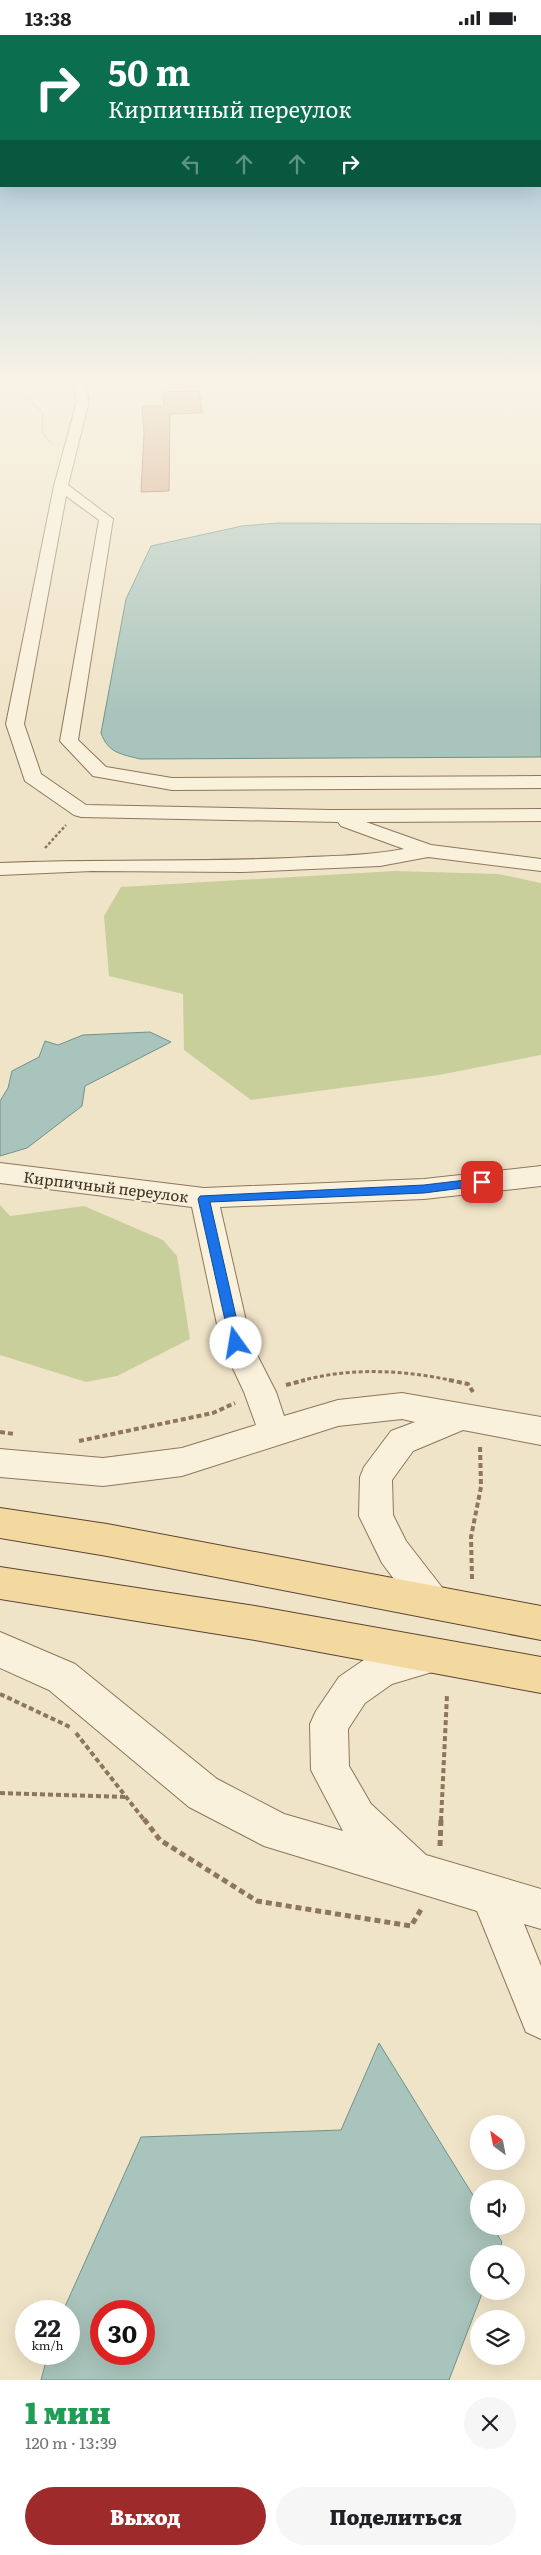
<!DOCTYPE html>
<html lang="ru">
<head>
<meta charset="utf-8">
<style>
  body { margin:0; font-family:Literata,serif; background:#f6f6f6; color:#202124; height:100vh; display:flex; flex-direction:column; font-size:19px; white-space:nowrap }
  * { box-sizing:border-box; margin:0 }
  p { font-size:16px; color:#757577 }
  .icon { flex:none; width:28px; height:28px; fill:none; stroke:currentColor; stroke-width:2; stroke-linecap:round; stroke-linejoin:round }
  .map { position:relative; height:2345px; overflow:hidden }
  .sheet { display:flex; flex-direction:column; background:#fff; flex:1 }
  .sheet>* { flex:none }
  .hud { position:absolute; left:0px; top:0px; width:541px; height:152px; box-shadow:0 5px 20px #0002; background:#0b6e4f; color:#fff; overflow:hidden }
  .needle { width:32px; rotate:328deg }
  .controls { position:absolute; left:470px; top:2080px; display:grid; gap:10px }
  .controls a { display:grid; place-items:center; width:55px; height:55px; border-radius:50%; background:#fff; box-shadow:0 5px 20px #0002; font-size:25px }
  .speed { position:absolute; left:15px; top:2265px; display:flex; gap:10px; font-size:25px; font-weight:700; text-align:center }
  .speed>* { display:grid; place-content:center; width:65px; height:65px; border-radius:50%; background:#fff; box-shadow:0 5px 20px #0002; line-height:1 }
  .speed small { font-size:12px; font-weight:400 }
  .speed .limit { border:8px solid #d22; background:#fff; color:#111 }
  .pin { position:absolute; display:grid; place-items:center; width:42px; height:42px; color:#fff; margin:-21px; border-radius:10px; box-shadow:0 2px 8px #0006 }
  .me { position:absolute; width:55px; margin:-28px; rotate:347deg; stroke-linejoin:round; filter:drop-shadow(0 0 4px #0008) }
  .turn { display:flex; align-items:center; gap:18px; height:105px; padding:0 25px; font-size:22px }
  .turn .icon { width:65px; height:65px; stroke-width:2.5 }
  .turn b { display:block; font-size:35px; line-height:42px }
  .lanes { display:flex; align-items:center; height:48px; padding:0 25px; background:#0003; justify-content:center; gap:25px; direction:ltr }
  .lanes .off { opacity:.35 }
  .round { display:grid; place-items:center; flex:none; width:52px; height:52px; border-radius:26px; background:#f6f6f6 }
  .headline { display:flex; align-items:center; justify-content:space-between; height:85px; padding:0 25px }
  h1 { font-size:30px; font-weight:800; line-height:38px; color:#1e9e55 }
  .action { display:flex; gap:10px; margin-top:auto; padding:10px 25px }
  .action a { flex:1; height:58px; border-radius:30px; background:#9e2a2b; color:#fff; font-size:20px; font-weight:800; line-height:58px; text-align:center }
  .action a+a { background:#f6f6f6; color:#202124 }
  .status { display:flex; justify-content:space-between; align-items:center; height:35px; padding:0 25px; background:#fff; direction:ltr }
  .status svg { height:14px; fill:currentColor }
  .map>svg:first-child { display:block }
</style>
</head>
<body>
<div class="status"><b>13:38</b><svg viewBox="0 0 49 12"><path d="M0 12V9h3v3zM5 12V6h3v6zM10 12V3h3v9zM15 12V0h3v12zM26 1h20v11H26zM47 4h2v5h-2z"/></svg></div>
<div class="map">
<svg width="541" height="2345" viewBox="0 0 541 2345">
  <rect width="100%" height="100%" fill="#f0e4c8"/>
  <path fill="#c9cf9b" d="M395 836 498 839 541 848V1020L439 1040 251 1065 184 1015 183 959 109 941 104 881 121 852Z
    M0 1170 10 1181 84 1171 163 1205 177 1221 190 1304 117 1341 86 1347 0 1320Z"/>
  <path fill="#a9c4bc" stroke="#6f938a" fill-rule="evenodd" d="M278 488 541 489V722L140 724C121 719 108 718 101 698L126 564 151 511 242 491Z
    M150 997 171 1007 85 1051 82 1071 27 1113 0 1121V1066L8 1053 12 1036 39 1022 45 1006 58 1010 83 1000Z
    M379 2008 479 2170V2191H492L502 2207 498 2219H479V2256H483L449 2345H41L48 2319H69V2276H63L141 2102 341 2095ZM101 2276H144V2319H101Z"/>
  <path fill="#cf9f7d" stroke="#8d5f41" d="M199 356 202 378 170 379 169 456 141 457 144 399 142 371H164L163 357Z"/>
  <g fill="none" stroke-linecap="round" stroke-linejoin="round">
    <g stroke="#8d765c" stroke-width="2">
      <path id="minor" d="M73 349H85L89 366 68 450 113 484 78 705 106 732 172 743 541 741V753L172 755 93 741 60 706 99 485 66 461 24 689 41 739 86 770 331 775 541 774V786L366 787 431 810 541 824V836L428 822 380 831 242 837 92 836 0 840V828C97 824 193 827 290 823 328 821 366 821 404 814L341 791 338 787 81 782 74 780 25 746 6 689 54 451 77 366Z
        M0 1128 204 1153 424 1144 541 1131V1151L424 1164 220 1172 251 1308 276 1357 284 1381 338 1365 402 1358 541 1382V1410L463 1395 413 1416 392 1445 393 1480 406 1506 444 1555 450 1567 444 1579 432 1584 420 1579 382 1528 359 1481 360 1442 364 1432 391 1396 415 1387 402 1384 338 1391 182 1441 103 1451 0 1442V1414L103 1423 182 1413 256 1390 244 1357 221 1308 192 1172 0 1148Z
        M0 1597 75 1629 217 1744 284 1779 343 1796 311 1735 310 1689 316 1676 339 1642 371 1620 429 1604 442 1610 447 1622 442 1634 392 1649 365 1668 348 1694 349 1731 371 1769 426 1820 541 1854V1894L524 1889 541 1931V2004L526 1997 477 1876 264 1811 189 1772 49 1655 0 1633Z"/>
    </g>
    <g stroke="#5b4430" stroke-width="2">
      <path id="major" d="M0 1473 107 1489 541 1571V1605L107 1521 0 1503Z
        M0 1532 255 1571 541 1622V1658L255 1605 0 1564Z"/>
    </g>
    <path stroke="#8d765c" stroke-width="1" stroke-dasharray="2 1" stroke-linecap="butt" d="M12 349 43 378 42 397 51 408"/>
    <path stroke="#8d765c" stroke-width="2.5" stroke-dasharray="3 2" stroke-linecap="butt" d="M45 813 66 790"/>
    <path stroke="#8d765c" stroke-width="3" stroke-dasharray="4 2.5" stroke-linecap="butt" d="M301 1346C349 1332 406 1335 454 1346"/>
    <path stroke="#8d765c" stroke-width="4" stroke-dasharray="5 3" stroke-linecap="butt" d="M449 1345 468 1349 473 1357
      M286 1350 305 1345
      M0 1397 14 1399
      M79 1406 213 1378 235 1368
      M472 1544 471 1502 481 1452 480 1411
      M0 1659 70 1692
      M76 1698 145 1786
      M0 1758 126 1762
      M441 1786 447 1660"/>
    <path stroke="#8d765c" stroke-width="5" stroke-dasharray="6 4" stroke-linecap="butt" d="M144 1784 160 1805 257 1866 411 1891 422 1873
      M440 1811 441 1784"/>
    <use href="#minor" fill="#faf1dc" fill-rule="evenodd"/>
    <use href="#major" fill="#f3d9a0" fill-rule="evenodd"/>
  </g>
  <linearGradient id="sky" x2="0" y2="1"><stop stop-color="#8fbad6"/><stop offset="0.51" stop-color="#f8f3e6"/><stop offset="1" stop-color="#f8f3e6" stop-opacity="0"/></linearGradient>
  <rect width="541" height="678" fill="url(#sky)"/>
  <path fill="#1a73e8" stroke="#114b97" d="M482 1143 486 1144V1150L424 1158 210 1167 242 1308 236 1313 231 1312 198 1164 200 1161 424 1150Z"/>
  <g text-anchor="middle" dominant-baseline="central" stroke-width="4" stroke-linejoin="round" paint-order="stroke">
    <g font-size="15" fill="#3d2e20" stroke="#f7eed8">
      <text transform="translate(106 1151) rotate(7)">Кирпичный переулок</text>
    </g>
  </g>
</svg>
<div class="controls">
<a><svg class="needle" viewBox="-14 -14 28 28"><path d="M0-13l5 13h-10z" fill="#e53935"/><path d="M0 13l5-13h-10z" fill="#757577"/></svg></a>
<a><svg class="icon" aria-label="sound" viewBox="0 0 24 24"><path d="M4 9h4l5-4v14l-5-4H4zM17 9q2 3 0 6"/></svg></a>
<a><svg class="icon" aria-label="search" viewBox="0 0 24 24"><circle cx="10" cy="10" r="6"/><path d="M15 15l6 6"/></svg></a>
<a><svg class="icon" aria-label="layers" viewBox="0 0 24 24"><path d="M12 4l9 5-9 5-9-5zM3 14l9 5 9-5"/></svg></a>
</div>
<div class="speed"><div>22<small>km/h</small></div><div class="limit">30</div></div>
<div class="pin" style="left:482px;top:1147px;background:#d93025"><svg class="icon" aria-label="arrive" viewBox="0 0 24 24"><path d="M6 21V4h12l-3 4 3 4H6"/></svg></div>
<svg class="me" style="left:236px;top:1308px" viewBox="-20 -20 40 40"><circle r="19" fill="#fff"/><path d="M0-13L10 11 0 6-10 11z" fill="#1a73e8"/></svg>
<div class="hud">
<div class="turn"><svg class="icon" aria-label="right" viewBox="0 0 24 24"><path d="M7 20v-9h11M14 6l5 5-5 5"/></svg><div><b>50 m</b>Кирпичный переулок</div></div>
<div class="lanes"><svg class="icon off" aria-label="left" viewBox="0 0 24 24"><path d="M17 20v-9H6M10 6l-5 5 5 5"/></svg><svg class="icon off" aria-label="ahead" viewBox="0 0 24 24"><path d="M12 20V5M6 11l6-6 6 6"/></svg><svg class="icon off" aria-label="ahead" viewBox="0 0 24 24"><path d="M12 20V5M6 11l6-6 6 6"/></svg><svg class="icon" aria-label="right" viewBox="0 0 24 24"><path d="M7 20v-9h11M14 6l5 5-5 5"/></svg></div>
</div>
</div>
<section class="sheet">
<div class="headline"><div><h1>1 мин</h1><p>120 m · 13:39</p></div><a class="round"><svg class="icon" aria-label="close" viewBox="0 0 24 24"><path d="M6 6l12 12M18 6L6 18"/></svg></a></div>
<div class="action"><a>Выход</a><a>Поделиться</a></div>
</section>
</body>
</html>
